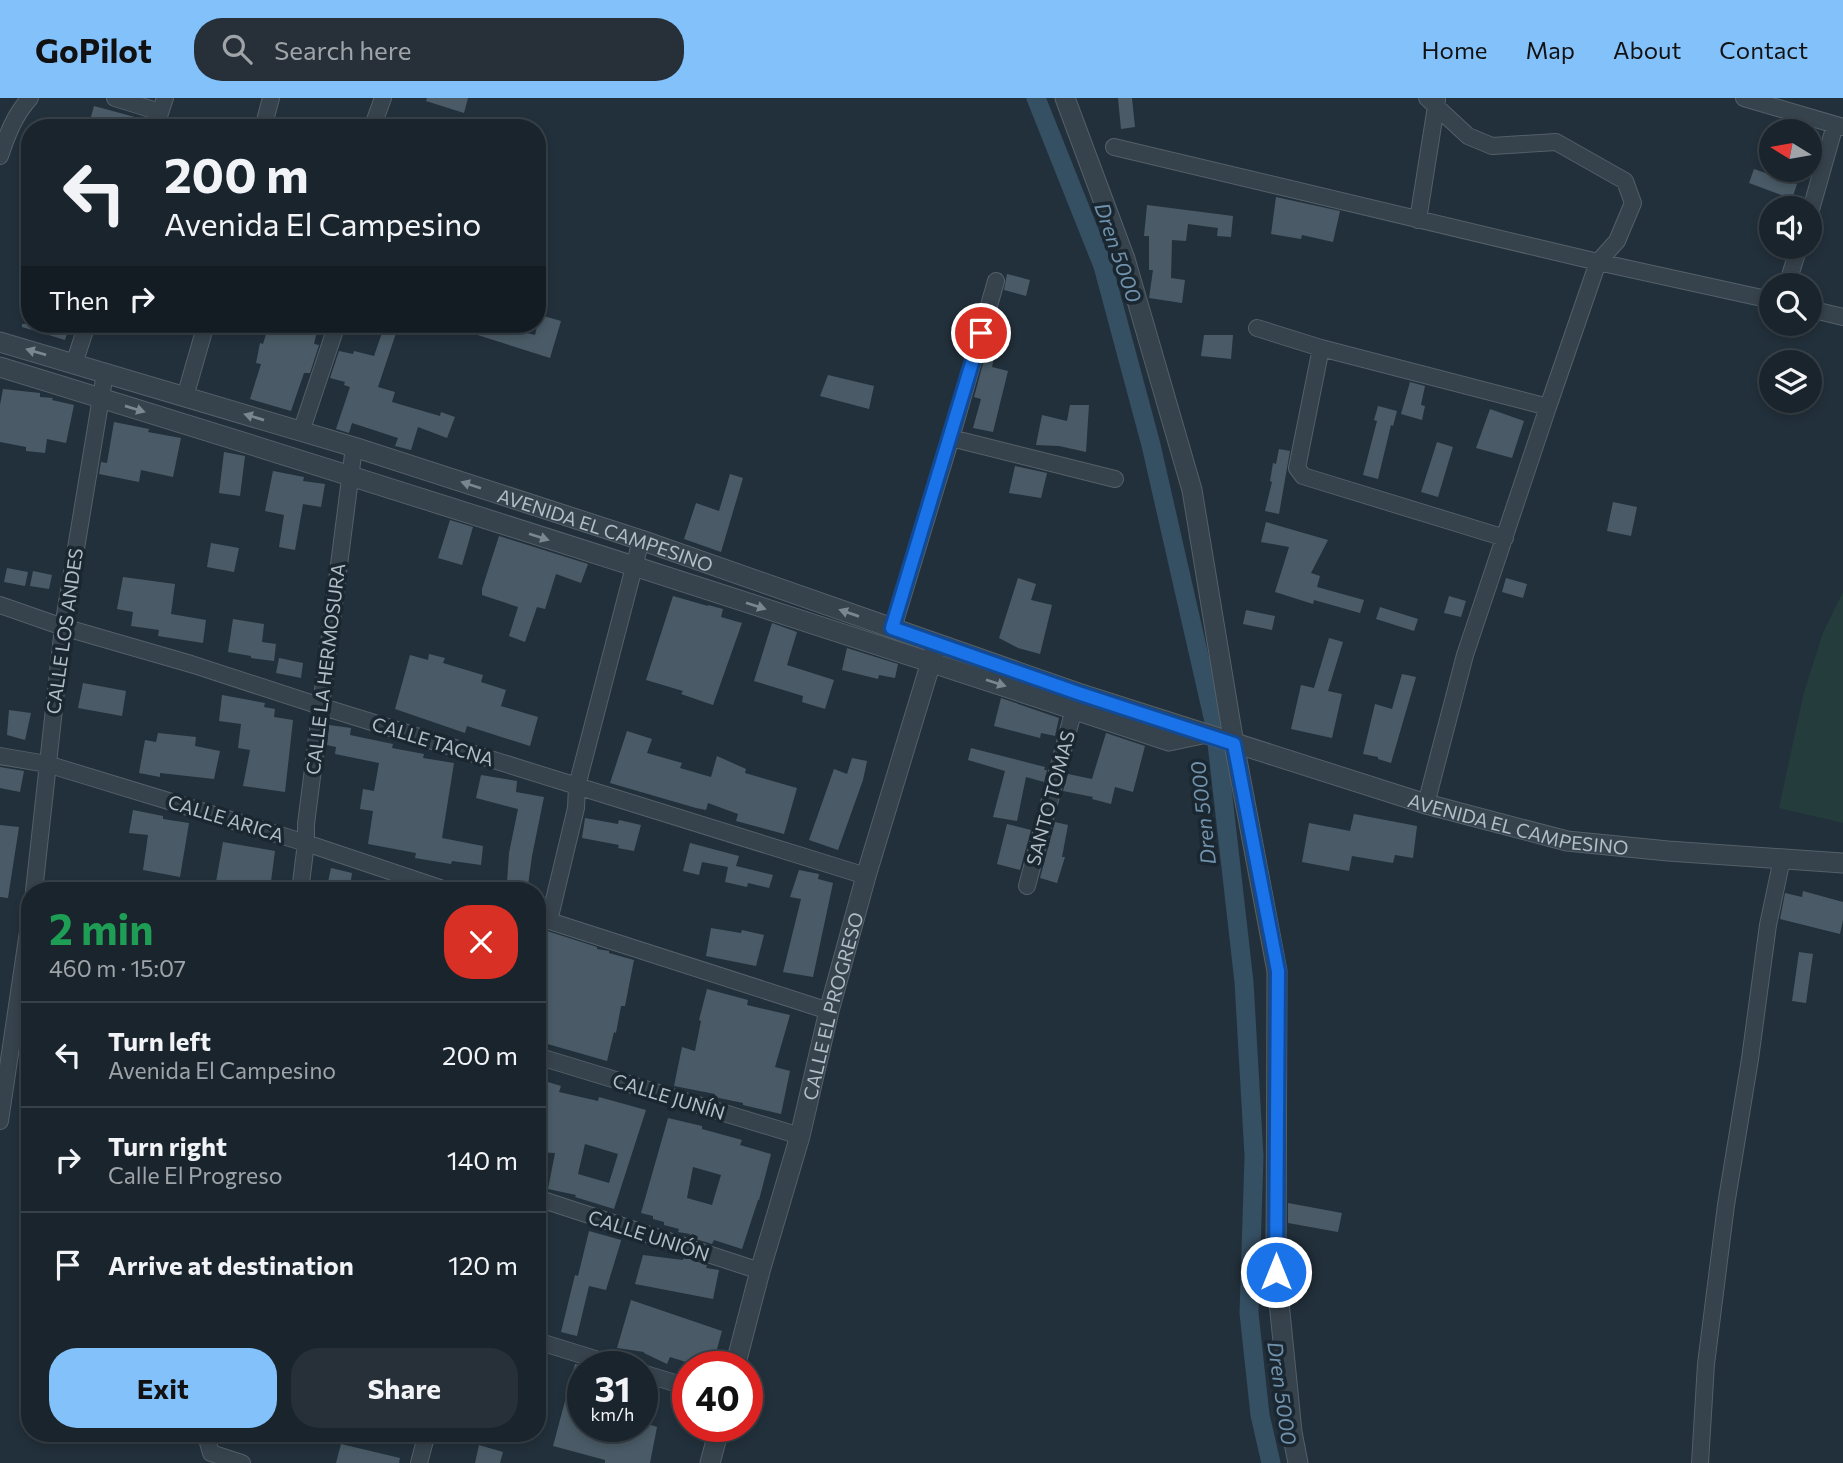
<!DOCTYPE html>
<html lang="en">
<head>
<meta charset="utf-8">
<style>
  body { margin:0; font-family:Commissioner,sans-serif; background:#273038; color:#f1f3f6; height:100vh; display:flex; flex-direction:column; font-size:26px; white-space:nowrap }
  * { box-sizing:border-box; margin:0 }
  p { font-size:23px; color:#9fa4a9 }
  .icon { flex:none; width:38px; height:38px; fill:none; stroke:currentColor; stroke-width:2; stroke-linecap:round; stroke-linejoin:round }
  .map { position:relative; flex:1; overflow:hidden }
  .panel { position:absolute; left:21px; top:784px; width:525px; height:560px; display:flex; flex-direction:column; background:#1a242c; border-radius:28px; box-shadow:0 4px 10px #0003,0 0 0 2px #384148 }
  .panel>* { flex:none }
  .banner { position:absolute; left:21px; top:21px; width:525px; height:214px; border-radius:28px; box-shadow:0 4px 10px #0003,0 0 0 2px #384148; background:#1a242c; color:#f1f3f6; overflow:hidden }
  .needle { width:46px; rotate:281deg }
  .tools { position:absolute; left:1759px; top:21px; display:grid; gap:14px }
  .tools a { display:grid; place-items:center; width:63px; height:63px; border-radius:50%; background:#1a242c; box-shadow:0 4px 10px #0003,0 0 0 2px #384148; font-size:35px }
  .speed { position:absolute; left:567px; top:1253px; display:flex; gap:14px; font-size:35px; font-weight:700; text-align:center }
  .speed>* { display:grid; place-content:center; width:91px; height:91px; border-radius:50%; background:#1a242c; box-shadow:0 4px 10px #0003,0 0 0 2px #384148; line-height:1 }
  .speed small { font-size:18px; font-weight:400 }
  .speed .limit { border:10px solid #d22; background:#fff; color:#111 }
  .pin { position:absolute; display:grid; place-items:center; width:60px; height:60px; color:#fff; margin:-30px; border:4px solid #fff; border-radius:50%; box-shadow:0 2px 7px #0007 }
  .me { position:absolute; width:77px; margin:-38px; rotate:0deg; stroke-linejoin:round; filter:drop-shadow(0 0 5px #0008) }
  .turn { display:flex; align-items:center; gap:24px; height:147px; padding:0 28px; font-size:32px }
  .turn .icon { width:91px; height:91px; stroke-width:2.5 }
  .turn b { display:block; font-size:49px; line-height:60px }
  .then { display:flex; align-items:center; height:66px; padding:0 28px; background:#0003; gap:14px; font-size:26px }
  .round { display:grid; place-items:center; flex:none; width:74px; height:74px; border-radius:28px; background:#273038 }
  .headline { display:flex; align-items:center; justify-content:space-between; height:119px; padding:0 28px }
  h1 { font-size:42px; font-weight:700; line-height:52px; color:#1e9e55 }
  .button { display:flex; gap:14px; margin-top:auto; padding:14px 28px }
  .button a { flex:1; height:80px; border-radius:28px; background:#83c1fa; color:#111; font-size:28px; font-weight:700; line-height:80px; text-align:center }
  .button a+a { background:#273038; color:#f1f3f6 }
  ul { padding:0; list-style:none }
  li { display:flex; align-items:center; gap:21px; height:105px; padding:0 28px; border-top:2px solid #384148 }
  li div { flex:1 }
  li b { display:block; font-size:26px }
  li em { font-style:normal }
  header { display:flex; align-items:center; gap:42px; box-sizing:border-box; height:98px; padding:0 35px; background:#83c1fa; color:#111 }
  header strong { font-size:33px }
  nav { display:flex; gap:38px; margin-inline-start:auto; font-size:24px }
  .search { width:490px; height:63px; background:#273038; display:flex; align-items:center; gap:18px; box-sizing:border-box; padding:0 24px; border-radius:28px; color:#9fa4a9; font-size:26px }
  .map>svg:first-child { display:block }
</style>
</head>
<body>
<header>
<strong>GoPilot</strong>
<div class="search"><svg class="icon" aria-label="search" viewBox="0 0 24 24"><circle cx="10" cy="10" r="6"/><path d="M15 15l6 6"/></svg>Search here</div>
<nav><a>Home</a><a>Map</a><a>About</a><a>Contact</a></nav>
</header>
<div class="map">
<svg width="1843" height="1365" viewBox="0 0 1843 1365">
  <rect width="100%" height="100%" fill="#22303b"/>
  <path fill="#243d3c" d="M1843 494V725L1779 710 1804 594 1823 535Z"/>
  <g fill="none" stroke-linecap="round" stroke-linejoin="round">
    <path stroke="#354f63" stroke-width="19" d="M1036 0 1103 168 1151 347 1215 628 1244 884 1254 1058 1249 1215 1260 1317 1271 1365"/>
  </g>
  <path fill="#4a5b67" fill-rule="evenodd" d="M427 0H468L464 15 426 3Z
    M1118 0H1132L1135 29 1121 31Z
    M94 8 146 22 145 30H104L89 26Z
    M1754 71 1797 86 1792 101 1749 85Z
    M1276 99 1340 113 1333 144 1302 137 1301 141 1271 136Z
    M1147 107 1233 118 1231 139 1217 138 1218 130 1188 126 1186 143 1172 142 1171 180 1185 182 1182 205 1149 200 1153 172H1149V138H1144Z
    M1007 176 1030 182 1026 198 1004 192Z
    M540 217 561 223 550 260 452 229V226H489L535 237Z
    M22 226H70L65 242 22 229Z
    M280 226H291L317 233 314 246 319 247 310 275H304L291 313 250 301 261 266 256 265 260 245 263 246 267 233 277 237Z
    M385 226H399L378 289 395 294 392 304 440 318 441 314 455 319 447 340 418 329 411 352 395 348 398 340 352 325 349 335 336 331 350 289 344 287 345 284 330 280 339 253 353 256 354 253 374 258Z
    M1204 237H1233L1231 261 1201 258Z
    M985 258 994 260 992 269 1008 273 993 334 973 330 981 301 974 299Z
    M828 277 874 288 869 311 820 298Z
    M1410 284 1425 288 1421 307 1425 308 1422 322 1401 316Z
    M3 291 40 295V299L53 300 52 302 74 307 66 345 47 341 45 355 26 353V349L0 344V307Z
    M1070 307H1089L1086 354 1059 348 1036 347 1042 317 1067 323Z
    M1378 308 1397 313 1393 328 1391 327 1378 381 1363 377 1377 323 1374 322Z
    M1490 311 1524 323 1512 360 1476 350Z
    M114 324 149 331 148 334 181 340 173 379 141 372 139 384 99 376 101 364 107 365Z
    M1437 344 1453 349 1438 399 1421 394Z
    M1279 351 1290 353 1279 416 1265 413 1272 384 1270 383 1273 365 1276 366Z
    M224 354 245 358 240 398 219 395Z
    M1015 368 1047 375 1041 400 1009 395Z
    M273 373 304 379 303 383 325 386 321 409 303 406 295 452 279 449 284 417 265 413Z
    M730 376 743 380 721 454 684 441 696 405 719 413Z
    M1613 404 1637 409 1631 438 1607 433Z
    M450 422 473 429 462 467 438 460Z
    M1266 424 1328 442 1311 475 1320 478 1317 489 1364 502 1360 515 1314 502 1313 506 1275 494 1289 449 1261 444Z
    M499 438 588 466 581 485 556 476 545 511 537 509 525 544 509 538 518 509 482 497V491Z
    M211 445 239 450 234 474 207 469Z
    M7 470 28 474 25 488 4 484Z
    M33 473 52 477 49 491 30 488Z
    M123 479 175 486 171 516 206 522 203 545 158 538 159 532 131 528 133 514 117 511Z
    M1018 480 1036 486 1031 502 1052 507 1040 556 1018 550 999 540Z
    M1506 480 1527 486 1523 500 1502 494Z
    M673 498 708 508V507L723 511 721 519 742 525 713 607 681 596 683 593 646 582Z
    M1449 498 1466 503 1461 519 1444 515Z
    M1380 509 1418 521 1414 533 1376 521Z
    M1246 512 1275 518 1272 532 1243 526Z
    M233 521 264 526 262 544 276 546 274 563 251 560V558L228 554Z
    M772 525 797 534 787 567 834 582 825 611 802 604 803 598 754 583Z
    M1329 540 1343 544 1328 593 1342 596 1332 640 1291 631 1301 587 1314 590Z
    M847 550 898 566 895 580 879 577 878 581 842 572Z
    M429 556 445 560 443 565 483 577 481 584 506 592 501 608 538 619 530 648 467 628 465 635 395 611 410 557 428 562Z
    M279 560 303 565 301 580 276 575Z
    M1402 576 1416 579 1391 665 1378 661V659L1363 656 1375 606 1392 611Z
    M83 585 126 593 122 618 78 610Z
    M222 597 265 605 264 609 275 611 274 619 293 622 285 694 243 688 250 652 238 650 241 626 219 623Z
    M1001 600 1059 620 1055 638 1041 635 1040 640 994 628Z
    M9 612 31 615 25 642 7 637Z
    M329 627 351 630 350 637 393 646 392 650 424 656 423 660 454 665 442 740 483 748 481 767 452 763 451 766 415 760 416 755 368 746 373 713 360 711 363 691 374 693 379 665 335 656 336 649 327 647Z
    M627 633 652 641 647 655 682 665 680 670 711 679 717 658 746 671 745 675 797 690 784 736 736 723 738 716 708 705 706 712 696 710 610 685Z
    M158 635 196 639 195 648 220 653 214 681 160 675V679L139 675 145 642 156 644Z
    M1106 635 1145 648 1133 694 1115 689 1111 706 1092 701 1093 699 1063 693 1068 676 1092 681Z
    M971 650 1045 669 1044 672H1047L1044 684 1026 679 1017 723 993 719 1005 673 968 662Z
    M852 660 867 663 863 682 838 752 809 742 834 671 847 676Z
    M0 669 24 673 20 694 0 690Z
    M481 677 517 683 516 694 544 699 532 758 528 787 507 785 509 755 518 711 476 700Z
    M133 712 163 718V721L189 725 180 779 143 772 148 737 129 735Z
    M1354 716 1417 728 1413 760 1395 757 1393 765 1352 758 1349 773 1302 764 1309 725 1350 733Z
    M585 720 618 726 619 722 641 727 634 753 618 750 619 747 582 740Z
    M1055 724 1068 727 1062 759H1065L1057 785 1040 780Z
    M1007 726 1031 732 1020 772 997 766Z
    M0 727 19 729 8 800 0 799Z
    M223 744 275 753 270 791 216 784Z
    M690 745 739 758 736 768 773 777 769 790 748 785 747 789 725 784 728 769 702 764 699 777 683 773Z
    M331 770 352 775 351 782 376 789 375 793H326Z
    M799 772 819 776 818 781 833 785 813 879 783 874 801 801 790 799Z
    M1803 793 1843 804V822L1840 836 1780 821 1785 795 1802 799Z
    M711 830 741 835 742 832 764 837 756 868 706 858Z
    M544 832 597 849V851L609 853V855L634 862 625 908H621L616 935 614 934 607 963 537 943V840L543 841Z
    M1799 854 1813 856 1806 905 1792 903Z
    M707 891 748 902 747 907 790 917 775 969 790 973 781 1016 743 1007V1005L714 999 715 996 674 988 682 949 695 953 701 923 699 922Z
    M537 984 548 986V984L561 988 559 994 598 1003 599 999 646 1012 614 1111 575 1099 576 1097 548 1091 555 1055 537 1054ZM585 1046 618 1056 609 1085 578 1076Z
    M668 1020 702 1028V1031L742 1042 740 1047 771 1056 759 1102H758L742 1151 714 1142 712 1146 689 1139 690 1136 678 1134 679 1131 664 1127V1124L653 1121V1118L641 1115ZM693 1069 721 1077 712 1107 687 1100Z
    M1288 1105 1342 1115 1338 1134 1288 1125Z
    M589 1133 621 1142V1143L606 1192 589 1188 577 1238 561 1234 575 1177 578 1178Z
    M643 1157 683 1162 684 1159 707 1167 706 1170 719 1172 713 1201 635 1186Z
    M631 1202 722 1233 712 1269H702L670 1259 667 1266 644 1255V1254L617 1250Z
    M575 1266 583 1268V1328H642V1324L657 1329 650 1365H605V1362L553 1348Z
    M341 1346 400 1360 399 1365H336Z
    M479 1347 503 1354 500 1365H475Z"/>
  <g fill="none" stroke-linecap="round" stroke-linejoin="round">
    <g stroke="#546069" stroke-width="18">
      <path id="minor" d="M115 0 160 14
        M1427 0 1468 38 1492 48 1556 44 1625 83 1633 105 1617 143 1598 164 1548 309
        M1744 0 1843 29
        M155 30 165 0
        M263 30 271 0
        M372 30 383 0
        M1114 49 1598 164 1771 202
        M0 58C7 37 15 16 30 0
        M1810 115 1835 27
        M1418 122 1437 2
        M1787 187 1799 149
        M1810 211 1843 219
        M1257 230 1321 250 1548 309 1465 557 1426 706
        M1321 250 1297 370 1303 378 1505 440
        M74 266 87 226
        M185 299 206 226
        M301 334 337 226
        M951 340 1115 381
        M0 507 63 529 191 566 320 608 866 778
        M893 530 951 340 996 183
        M0 658 47 666 306 745 449 793
        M1027 788 1074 611
        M34 793 63 529 105 275
        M300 793 306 745V726L354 349
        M537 819 829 913
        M549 823 576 710 577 688 641 442
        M537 958 800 1038
        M0 1023 30 820
        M537 1100 760 1173
        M537 1243 621 1269
        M642 1275 688 1289
        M208 1335 207 1341 211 1355 242 1365
        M419 1365 427 1335
        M1700 1365 1706 1266 1726 1107 1750 961 1768 827 1782 761"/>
    </g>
    <g stroke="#546069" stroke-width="21">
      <g id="tertiary">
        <path d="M1065 0 1125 161 1192 392 1234 646 1277 873 1276 1174 1292 1334 1298 1365"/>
        <path id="s1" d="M0 244 354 349 641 442 1078 595 1426 706 1567 743 1668 753 1843 765"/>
        <path d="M0 269C391 389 781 514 1169 643L1202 636"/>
        <path id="s2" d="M735 1269 760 1173 800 1038 829 913 866 778 934 554"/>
        <path d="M710 1365 720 1328"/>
      </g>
    </g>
    <use href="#minor" stroke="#36424c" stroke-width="16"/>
    <use href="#tertiary" stroke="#36424c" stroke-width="19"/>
  </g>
  <defs><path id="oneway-solid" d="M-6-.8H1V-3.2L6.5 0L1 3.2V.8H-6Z" transform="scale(1.75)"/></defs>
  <g fill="#7a8690">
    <use href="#oneway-solid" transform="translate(36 254) rotate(-164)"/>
    <use href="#oneway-solid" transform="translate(135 311) rotate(17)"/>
    <use href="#oneway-solid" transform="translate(254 319) rotate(-163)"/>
    <use href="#oneway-solid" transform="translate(471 387) rotate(-162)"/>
    <use href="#oneway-solid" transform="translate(539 439) rotate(18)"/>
    <use href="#oneway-solid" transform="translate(756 508) rotate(18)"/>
    <use href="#oneway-solid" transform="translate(849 515) rotate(-161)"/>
    <use href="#oneway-solid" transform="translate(996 585) rotate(18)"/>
  </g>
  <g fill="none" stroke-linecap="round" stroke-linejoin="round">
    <g stroke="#114b97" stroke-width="18">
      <path id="route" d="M981 235 892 530 1078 595 1234 646 1278 873 1276 1174"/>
    </g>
    <use href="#route" stroke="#1a73e8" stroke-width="12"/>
  </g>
  <g text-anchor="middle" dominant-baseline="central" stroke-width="7" stroke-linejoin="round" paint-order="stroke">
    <g font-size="19" fill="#b1bdc7" stroke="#1b2730">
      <text stroke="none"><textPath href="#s1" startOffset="634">AVENIDA EL CAMPESINO</textPath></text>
      <text transform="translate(64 533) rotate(-82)">CALLE LOS ANDES</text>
      <text transform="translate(325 571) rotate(-83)">CALLE LA HERMOSURA</text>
      <text transform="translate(433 643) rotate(17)">CALLE TACNA</text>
      <text transform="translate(1050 700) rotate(-75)">SANTO TOMAS</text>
      <text transform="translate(226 720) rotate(17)">CALLE ARICA</text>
      <text stroke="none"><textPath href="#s1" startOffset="1594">AVENIDA EL CAMPESINO</textPath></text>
      <text stroke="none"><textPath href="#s2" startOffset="374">CALLE EL PROGRESO</textPath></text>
      <text transform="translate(669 998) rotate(17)">CALLE JUNÍN</text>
      <text transform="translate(649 1137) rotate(18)">CALLE UNIÓN</text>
    </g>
    <g font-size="21" font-style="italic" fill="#7092ac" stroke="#1b2730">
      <text transform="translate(1119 154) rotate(71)">Dren 5000</text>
      <text transform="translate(1202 715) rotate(-96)">Dren 5000</text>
      <text transform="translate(1283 1295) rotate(82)">Dren 5000</text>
    </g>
  </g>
</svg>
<div class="tools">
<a><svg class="needle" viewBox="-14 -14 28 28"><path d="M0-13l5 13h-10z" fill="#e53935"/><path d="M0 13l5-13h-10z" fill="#9fa4a9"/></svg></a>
<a><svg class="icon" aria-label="sound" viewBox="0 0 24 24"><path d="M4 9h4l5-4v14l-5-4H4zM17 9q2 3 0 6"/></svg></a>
<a><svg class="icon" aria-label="search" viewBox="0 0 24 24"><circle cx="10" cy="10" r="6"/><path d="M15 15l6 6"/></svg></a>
<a><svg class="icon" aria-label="layers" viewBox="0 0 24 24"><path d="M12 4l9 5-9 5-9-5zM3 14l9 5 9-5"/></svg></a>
</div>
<div class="speed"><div>31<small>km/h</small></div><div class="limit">40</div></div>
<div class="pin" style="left:981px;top:235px;background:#d93025"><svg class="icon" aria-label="arrive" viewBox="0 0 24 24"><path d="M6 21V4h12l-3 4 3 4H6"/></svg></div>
<svg class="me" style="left:1276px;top:1174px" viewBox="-20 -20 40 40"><circle r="17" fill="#1a73e8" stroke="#fff" stroke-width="3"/><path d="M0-11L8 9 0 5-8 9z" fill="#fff"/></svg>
<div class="banner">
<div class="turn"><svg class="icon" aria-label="left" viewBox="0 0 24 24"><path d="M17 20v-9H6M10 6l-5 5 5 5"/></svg><div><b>200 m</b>Avenida El Campesino</div></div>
<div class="then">Then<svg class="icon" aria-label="right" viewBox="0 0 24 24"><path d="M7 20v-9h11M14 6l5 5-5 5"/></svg></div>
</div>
<section class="panel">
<div class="headline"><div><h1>2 min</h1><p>460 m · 15:07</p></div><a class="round" style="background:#d93025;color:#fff"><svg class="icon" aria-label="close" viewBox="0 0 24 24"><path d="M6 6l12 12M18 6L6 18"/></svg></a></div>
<ul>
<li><svg class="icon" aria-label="left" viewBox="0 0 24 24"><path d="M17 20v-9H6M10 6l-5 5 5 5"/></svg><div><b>Turn left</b><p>Avenida El Campesino</p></div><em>200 m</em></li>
<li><svg class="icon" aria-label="right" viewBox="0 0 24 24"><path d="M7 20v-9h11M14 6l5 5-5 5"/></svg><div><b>Turn right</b><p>Calle El Progreso</p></div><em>140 m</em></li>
<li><svg class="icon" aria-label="arrive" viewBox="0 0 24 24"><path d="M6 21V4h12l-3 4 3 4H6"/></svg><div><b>Arrive at destination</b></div><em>120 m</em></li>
</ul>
<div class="button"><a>Exit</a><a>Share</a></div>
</section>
</div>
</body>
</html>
